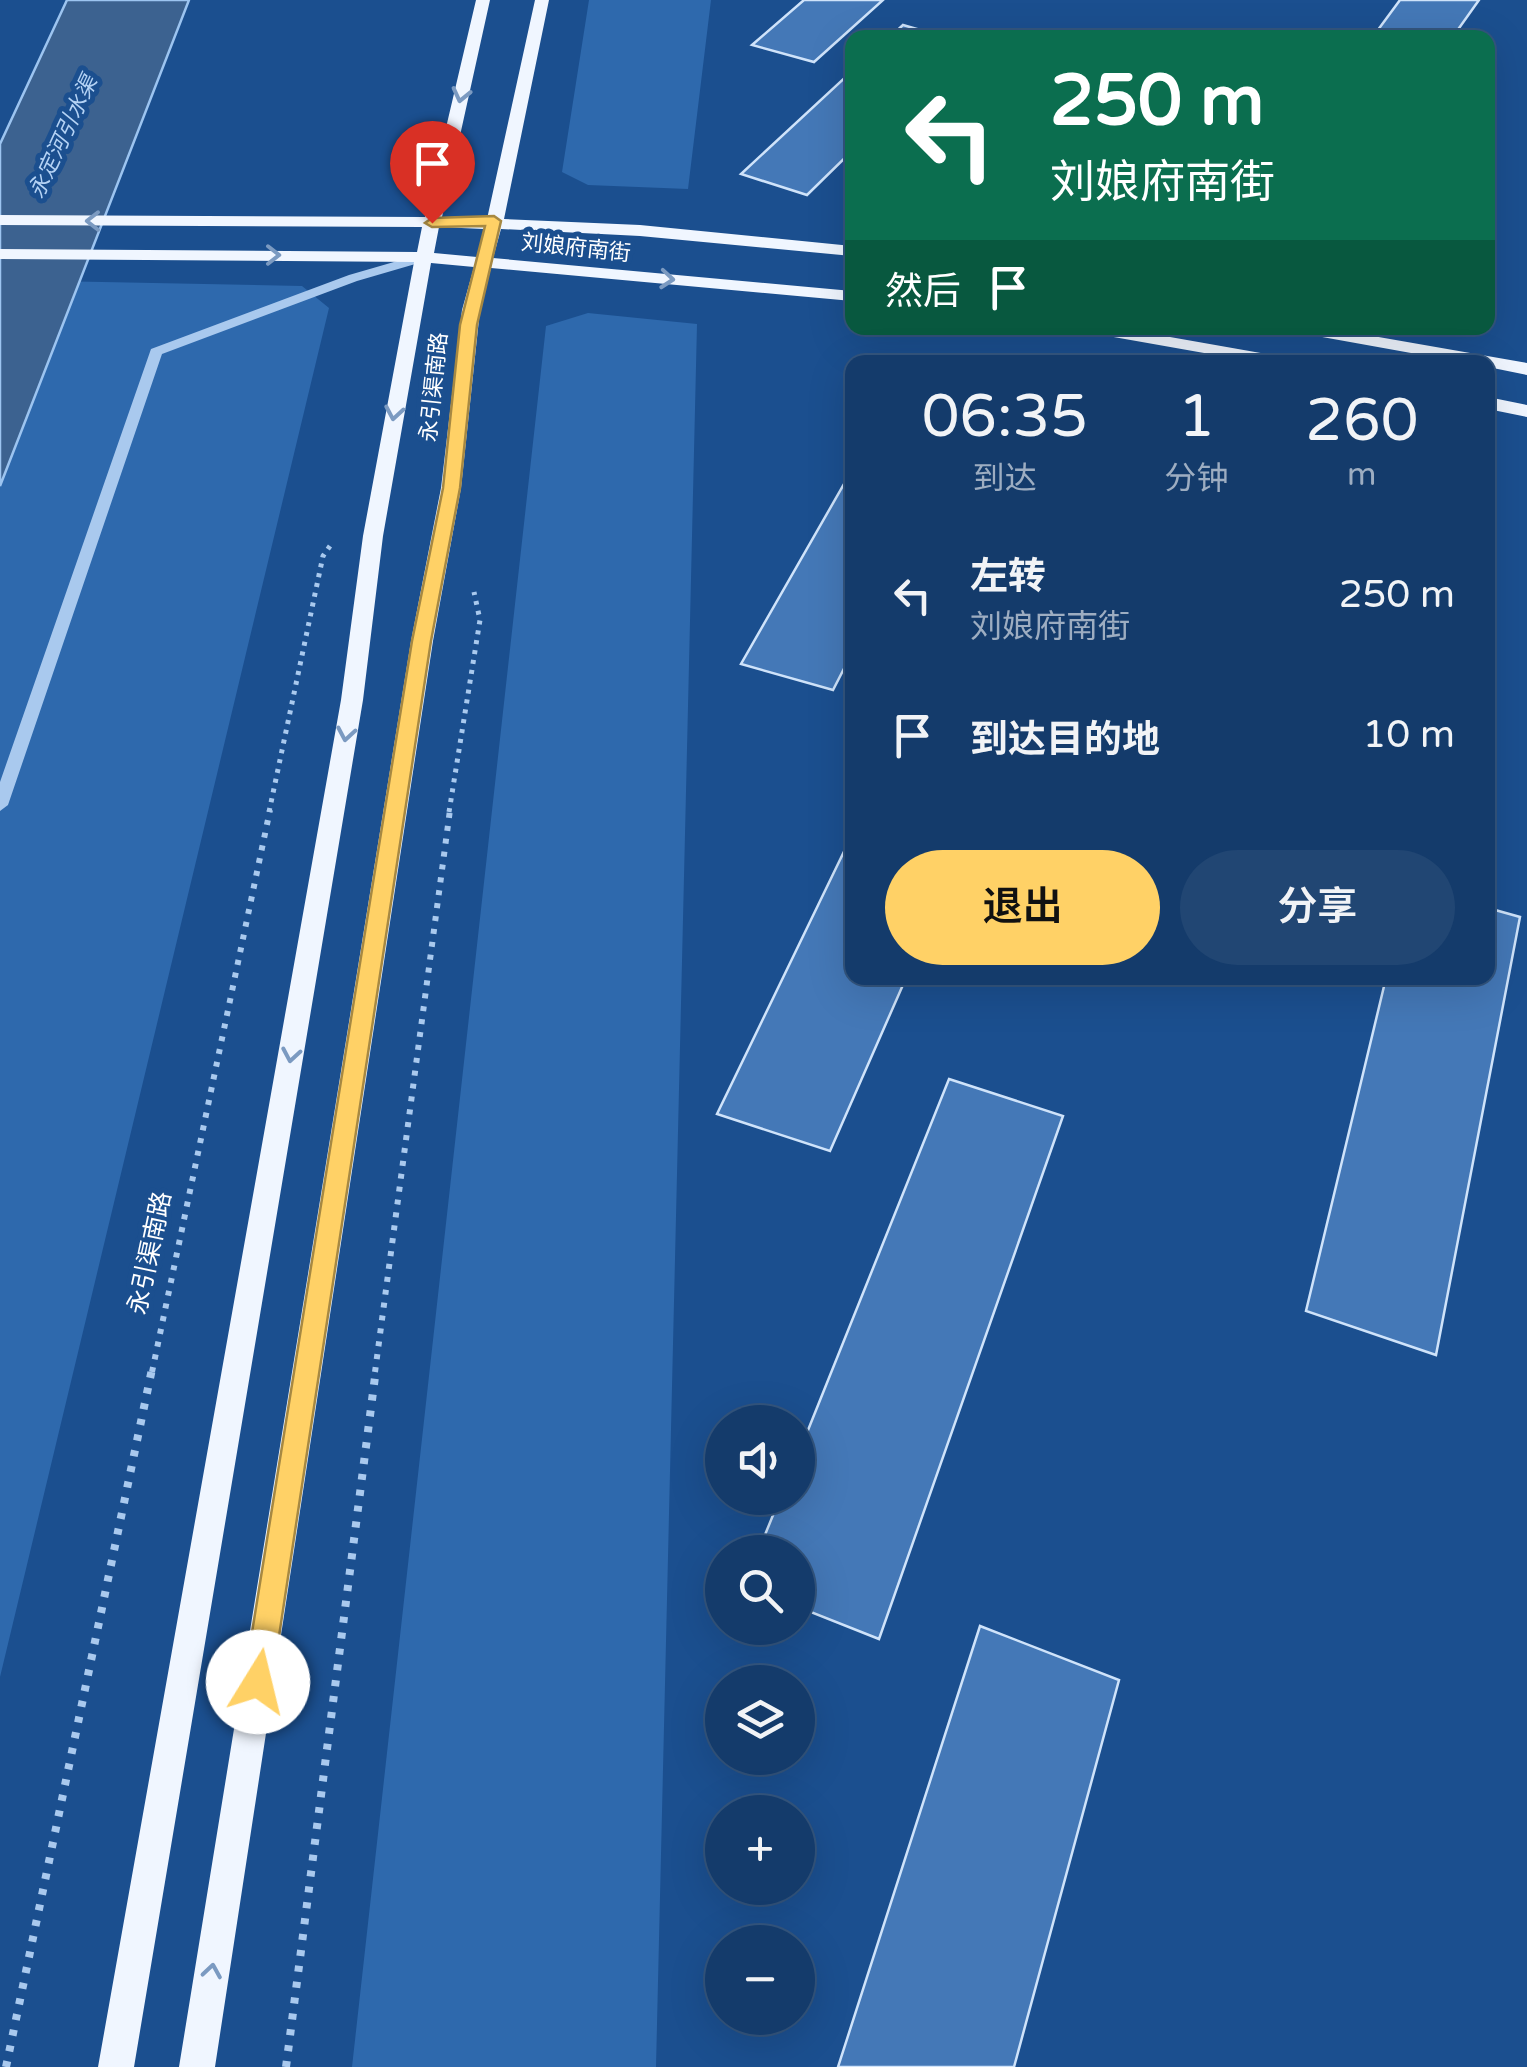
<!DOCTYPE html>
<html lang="zh">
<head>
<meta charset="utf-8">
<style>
  body { margin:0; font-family:"Varela Round","Noto Sans SC",sans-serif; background:#214673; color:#f1f3f6; height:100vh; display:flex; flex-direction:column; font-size:38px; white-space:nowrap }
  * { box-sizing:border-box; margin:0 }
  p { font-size:32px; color:#9dadc1 }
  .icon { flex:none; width:55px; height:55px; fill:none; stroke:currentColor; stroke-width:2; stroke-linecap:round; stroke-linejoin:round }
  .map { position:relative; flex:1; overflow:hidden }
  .sheet { position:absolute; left:845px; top:355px; width:650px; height:630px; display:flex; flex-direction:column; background:#143b6b; border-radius:20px; box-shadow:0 10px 40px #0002,0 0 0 2px #33557e }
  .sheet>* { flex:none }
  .hud { position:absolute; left:845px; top:30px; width:650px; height:305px; border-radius:20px; box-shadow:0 10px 40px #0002,0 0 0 2px #33557e; background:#0b6e4f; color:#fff; overflow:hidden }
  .buttons { position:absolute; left:705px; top:1405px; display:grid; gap:20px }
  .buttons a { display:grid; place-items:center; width:110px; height:110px; border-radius:50%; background:#143b6b; box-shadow:0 10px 40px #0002,0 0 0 2px #33557e; font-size:50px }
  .pin { position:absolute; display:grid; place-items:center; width:85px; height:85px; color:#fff; margin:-102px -42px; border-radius:50% 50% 50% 0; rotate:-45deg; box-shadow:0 0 10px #0007 }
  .pin .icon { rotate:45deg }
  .me { position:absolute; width:110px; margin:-55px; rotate:9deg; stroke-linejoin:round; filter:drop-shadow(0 0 8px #0008) }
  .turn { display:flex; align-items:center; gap:35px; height:210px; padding:0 40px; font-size:45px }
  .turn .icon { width:130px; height:130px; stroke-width:2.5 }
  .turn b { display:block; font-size:70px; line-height:85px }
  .then { display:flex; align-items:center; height:95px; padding:0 40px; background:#0003; gap:20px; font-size:38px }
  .eta { display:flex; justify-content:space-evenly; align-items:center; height:170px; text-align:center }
  .eta b { font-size:60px; font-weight:600; line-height:70px }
  .action { display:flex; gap:20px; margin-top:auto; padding:20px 40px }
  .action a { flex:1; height:115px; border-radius:60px; background:#ffd166; color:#111; font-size:40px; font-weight:600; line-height:115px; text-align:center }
  .action a+a { background:#214673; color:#f1f3f6 }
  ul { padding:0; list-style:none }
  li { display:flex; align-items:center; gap:30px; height:140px; padding:0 40px }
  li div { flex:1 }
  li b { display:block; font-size:38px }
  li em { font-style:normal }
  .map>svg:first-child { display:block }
</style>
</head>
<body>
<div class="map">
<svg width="1527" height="2067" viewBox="0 0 1527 2067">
  <rect width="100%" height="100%" fill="#1b4f8f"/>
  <path fill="#2e69ad" d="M589 0H711L688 189 588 185 562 172Z
    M0 280 302 286 329 308 0 1677Z
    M588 313 697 324 656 2067H352L546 326Z"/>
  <path fill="#3c6290" stroke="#9cc4f0" stroke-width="2.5" d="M67 0H189L0 486V144Z"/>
  <path fill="#4478b7" stroke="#cfe3fa" stroke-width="2.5" d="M804 0H883L814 62 752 45Z
    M1400 0H1479L1452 38H1372Z
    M903 25 948 38H889Z
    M852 71V151L807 195 741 174Z
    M852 470V653L833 690 741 664Z
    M852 835V978H906L830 1151 717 1114Z
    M1488 908 1520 917 1436 1355 1306 1311 1386 978H1488Z
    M949 1079 1063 1116 879 1639 798 1607V1552H758L780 1498H798V1455Z
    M980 1626 1119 1680 1014 2067H838Z"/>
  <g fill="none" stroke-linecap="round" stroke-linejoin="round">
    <path stroke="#a9c9ee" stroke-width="5" stroke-dasharray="4 6" stroke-linecap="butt" d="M269 812 323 556 330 546
      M449 812 480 620 474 592"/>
    <path stroke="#a9c9ee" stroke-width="6" stroke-dasharray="5 8" stroke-linecap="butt" d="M152 1372 270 810
      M375 1372 450 810"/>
    <path stroke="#a9c9ee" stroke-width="8" stroke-dasharray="6 10" stroke-linecap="butt" d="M6 2067 152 1369
      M286 2067 376 1369"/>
    <path fill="#a9c9ee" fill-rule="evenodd" d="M425 253 431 257 429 260 357 281 162 354 8 805 0 811V782L151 349 349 275Z"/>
    <path fill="#f0f6ff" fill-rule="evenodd" d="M476 0H490L442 217 487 219 535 0H549L504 219 640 225 852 246V256L640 236 501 229 493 258 852 291V301L491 268 480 310 461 488 433 641 215 2067H179L411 641 441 488 462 310 474 267 431 263 383 536 363 700 134 2067H98L341 700 363 536 414 262 0 259V249L417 252 422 227 0 225V215L425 217ZM439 227 484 229 477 257 434 253Z
      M1082 328H1119L1283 357 1292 362H1255L1091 333Z
      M1291 328H1327L1527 363V375L1488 367V362H1461L1300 333Z
      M1488 397 1527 405V417L1488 409Z"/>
  </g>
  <defs><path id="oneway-chevron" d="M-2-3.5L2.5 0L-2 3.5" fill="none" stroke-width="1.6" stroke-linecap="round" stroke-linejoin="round" transform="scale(2.5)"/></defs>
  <g stroke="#7b9ac1">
    <use href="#oneway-chevron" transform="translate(461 95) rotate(103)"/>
    <use href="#oneway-chevron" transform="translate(93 221) rotate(-180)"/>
    <use href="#oneway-chevron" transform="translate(273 255)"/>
    <use href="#oneway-chevron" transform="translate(667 279) rotate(5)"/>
    <use href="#oneway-chevron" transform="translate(394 413) rotate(100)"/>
    <use href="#oneway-chevron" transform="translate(346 734) rotate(100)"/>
    <use href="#oneway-chevron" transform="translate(291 1055) rotate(100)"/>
    <use href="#oneway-chevron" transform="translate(212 1971) rotate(-81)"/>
  </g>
  <path fill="#ffd166" stroke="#a68842" stroke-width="2.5" d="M494 216 501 221 477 325 460 488 431 641 272 1682 268 1692 258 1696 248 1692 244 1682 412 641 443 488 460 325 485 226 432 227 425 223 432 218Z"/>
  <g text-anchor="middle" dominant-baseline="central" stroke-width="10" stroke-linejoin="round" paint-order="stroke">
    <g font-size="22" font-style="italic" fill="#b5d3f5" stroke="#1b4f8f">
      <text transform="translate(63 137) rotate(-65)">永定河引水渠</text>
    </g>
    <g font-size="22" fill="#fff" stroke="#1b4f8f">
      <text transform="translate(576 248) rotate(6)">刘娘府南街</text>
      <text transform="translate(434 387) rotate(-84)">永引渠南路</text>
    </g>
    <g font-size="25" fill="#fff" stroke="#1b4f8f">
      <text transform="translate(150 1253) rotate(-78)">永引渠南路</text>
    </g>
  </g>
</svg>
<div class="buttons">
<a><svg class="icon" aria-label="sound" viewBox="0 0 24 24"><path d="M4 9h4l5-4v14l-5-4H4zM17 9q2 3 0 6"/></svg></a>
<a><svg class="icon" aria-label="search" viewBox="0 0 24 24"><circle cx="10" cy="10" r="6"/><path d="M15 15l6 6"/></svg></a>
<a><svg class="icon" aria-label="layers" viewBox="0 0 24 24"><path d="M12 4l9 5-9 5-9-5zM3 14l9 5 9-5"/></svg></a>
<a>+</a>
<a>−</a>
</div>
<div class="pin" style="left:432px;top:223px;background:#d93025"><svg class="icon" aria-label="arrive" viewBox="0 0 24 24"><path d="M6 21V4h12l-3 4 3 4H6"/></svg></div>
<svg class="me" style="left:258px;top:1682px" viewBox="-20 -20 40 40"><circle r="19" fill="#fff"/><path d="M0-13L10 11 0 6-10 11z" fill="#ffd166"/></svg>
<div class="hud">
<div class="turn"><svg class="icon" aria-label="left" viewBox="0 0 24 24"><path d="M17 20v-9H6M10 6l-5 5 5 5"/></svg><div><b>250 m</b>刘娘府南街</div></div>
<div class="then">然后<svg class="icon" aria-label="arrive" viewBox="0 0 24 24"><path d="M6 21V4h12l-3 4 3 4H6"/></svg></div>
</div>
<section class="sheet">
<div class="eta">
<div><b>06:35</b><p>到达</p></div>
<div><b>1</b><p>分钟</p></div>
<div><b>260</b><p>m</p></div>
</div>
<ul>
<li><svg class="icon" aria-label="left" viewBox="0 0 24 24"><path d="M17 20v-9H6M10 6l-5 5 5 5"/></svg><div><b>左转</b><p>刘娘府南街</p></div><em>250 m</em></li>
<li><svg class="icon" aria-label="arrive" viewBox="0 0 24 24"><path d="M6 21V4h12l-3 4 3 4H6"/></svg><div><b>到达目的地</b></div><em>10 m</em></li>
</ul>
<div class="action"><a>退出</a><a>分享</a></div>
</section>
</div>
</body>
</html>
